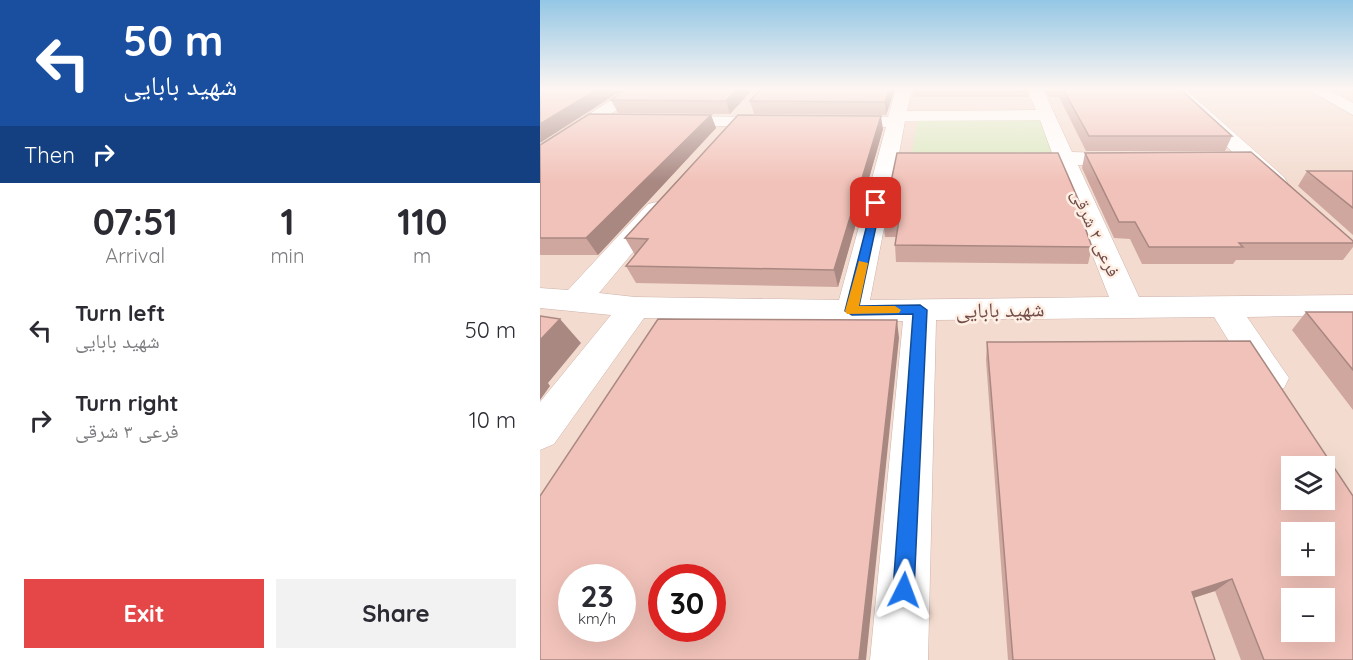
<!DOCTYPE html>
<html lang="en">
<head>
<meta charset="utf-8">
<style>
  body { margin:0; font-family:Quicksand,"Noto Naskh Arabic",sans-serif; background:#f2f2f3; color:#2b2b33; height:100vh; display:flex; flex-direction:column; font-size:22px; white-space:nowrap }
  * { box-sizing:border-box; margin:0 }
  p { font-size:20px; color:#7c7c81 }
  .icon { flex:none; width:33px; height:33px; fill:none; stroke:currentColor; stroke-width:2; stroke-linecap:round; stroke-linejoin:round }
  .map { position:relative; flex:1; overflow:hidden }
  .details { display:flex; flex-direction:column; background:#fff; width:540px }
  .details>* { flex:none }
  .hud { background:#1a4fa0; color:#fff; overflow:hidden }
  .tools { position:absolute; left:741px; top:456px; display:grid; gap:12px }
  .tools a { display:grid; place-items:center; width:54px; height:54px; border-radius:0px; background:#fff; box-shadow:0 6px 24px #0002; font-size:30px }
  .speed { position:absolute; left:18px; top:564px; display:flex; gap:12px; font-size:30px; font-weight:700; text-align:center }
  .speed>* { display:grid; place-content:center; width:78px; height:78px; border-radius:50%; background:#fff; box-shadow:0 6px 24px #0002; line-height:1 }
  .speed small { font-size:15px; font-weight:400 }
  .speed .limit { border:9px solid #d22; background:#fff; color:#111 }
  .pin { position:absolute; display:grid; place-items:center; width:51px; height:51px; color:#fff; margin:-26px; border-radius:12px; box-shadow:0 3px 9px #0006 }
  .me { position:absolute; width:66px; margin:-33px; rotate:3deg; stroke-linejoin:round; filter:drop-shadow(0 0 4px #0008) }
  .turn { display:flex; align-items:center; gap:21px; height:126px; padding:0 24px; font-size:27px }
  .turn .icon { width:78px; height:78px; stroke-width:2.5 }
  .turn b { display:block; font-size:42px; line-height:51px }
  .then { display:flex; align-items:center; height:57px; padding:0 24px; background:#0003; gap:12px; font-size:22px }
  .eta { display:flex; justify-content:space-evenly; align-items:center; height:102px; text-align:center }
  .eta b { font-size:36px; font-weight:700; line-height:42px }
  .primary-button { display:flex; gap:12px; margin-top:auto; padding:12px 24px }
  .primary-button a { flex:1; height:69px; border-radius:0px; background:#e54648; color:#fff; font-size:24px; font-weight:700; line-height:69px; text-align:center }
  .primary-button a+a { background:#f2f2f3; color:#2b2b33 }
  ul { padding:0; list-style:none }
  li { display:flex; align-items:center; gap:18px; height:90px; padding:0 24px }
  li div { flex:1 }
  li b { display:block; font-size:22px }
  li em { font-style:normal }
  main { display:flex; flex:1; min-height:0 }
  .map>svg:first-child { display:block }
</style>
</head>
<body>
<main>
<section class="details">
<div class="hud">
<div class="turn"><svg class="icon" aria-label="left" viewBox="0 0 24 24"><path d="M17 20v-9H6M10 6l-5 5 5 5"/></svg><div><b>50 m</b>شهید بابایی</div></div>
<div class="then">Then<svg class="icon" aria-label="right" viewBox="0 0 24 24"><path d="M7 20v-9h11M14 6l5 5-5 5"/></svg></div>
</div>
<div class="eta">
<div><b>07:51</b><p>Arrival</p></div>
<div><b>1</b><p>min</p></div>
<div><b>110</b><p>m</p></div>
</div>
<ul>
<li><svg class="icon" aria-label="left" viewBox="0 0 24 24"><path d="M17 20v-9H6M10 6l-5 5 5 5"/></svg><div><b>Turn left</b><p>شهید بابایی</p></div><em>50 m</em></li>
<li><svg class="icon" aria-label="right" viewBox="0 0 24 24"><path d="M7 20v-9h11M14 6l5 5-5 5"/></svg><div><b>Turn right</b><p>فرعی ۳ شرقی</p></div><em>10 m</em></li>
</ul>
<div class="primary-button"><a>Exit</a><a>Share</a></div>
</section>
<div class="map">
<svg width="813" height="660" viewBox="0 0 813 660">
  <rect width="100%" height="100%" fill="#fcebe1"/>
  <path fill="#f3dbcf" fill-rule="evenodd" d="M0 89H813V660H0ZM752 466H784V500H752ZM752 532H784V566H752ZM32 578H82V628H32ZM122 578H172V628H122ZM752 598H784V632H752Z"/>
  <path fill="#dae9c0" d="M377 120H501L515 155H372Z"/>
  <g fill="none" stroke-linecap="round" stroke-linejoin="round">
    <g stroke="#ceb2ab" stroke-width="1">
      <path id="minor" d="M88 89H106L7 159 0 161V146Z
        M356 89H372L367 111 496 110 487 89H503L532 152 595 154 598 158 595 162 588 164 538 165 599 297 813 295V315L707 317 749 378 744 388 731 392 718 388 674 317 396 320 388 660H330L363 321 266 322 104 318 14 444 0 450V402L71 315 0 308V288L28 290 108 204 117 202 126 204 129 209 59 293 95 297 299 300 346 127H296L287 122 296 117H348ZM500 120 512 153 468 155 465 159 468 163 517 165 569 297 330 300 356 166 406 163 409 159 406 155 359 154 365 121Z
        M628 89H645L744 177 747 182 744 187H728Z
        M767 89H787L813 103V115Z
        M128 116 236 117 245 122 236 127 122 125 119 121Z"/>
    </g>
    <use href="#minor" fill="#fff" fill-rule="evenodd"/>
  </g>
  <path fill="#cfa79f" d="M213 89 190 114 78 113 71 100Z
    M221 89H355L346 115 214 114 210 101Z
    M372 89H489L488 97H373Z
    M504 89H640L692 136 685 151H546L519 97H509Z
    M171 115 176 128 58 255H0V145Z
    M343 129 298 287 96 283 86 266 95 255 85 238Z
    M545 153 813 241V247L803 260H696L693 264H602L590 239 574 238 542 168Z
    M767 171H813V235L758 186Z
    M343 220 548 222 546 229 552 247 548 264 356 262 355 245 356 237H345Z
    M766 312H813V410L752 330Z
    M447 342 813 660H701L675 591 654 598 675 660H468L446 360Z"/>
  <path fill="#a98882" d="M58 89H84L0 143V124Z
    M197 89H213L190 114 186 101Z
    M350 89H355L346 115 345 102Z
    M171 115 176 128 58 255 46 238Z
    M341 116 343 129 298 287 294 270Z
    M20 319 41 343 8 383 10 386 0 400V340Z
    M357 320 359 338 326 660H319Z
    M692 579 675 591 637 603 652 592Z"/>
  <path fill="#f1c2b9" stroke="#a98882" stroke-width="1.5" fill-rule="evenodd" d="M0 89H58L0 124Z
    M86 89H197L186 101 71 100Z
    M221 89H350L345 102 210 101Z
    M523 89H640L692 136H549Z
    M49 114 171 115 46 238H0V145Z
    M198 115 341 116 294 270 86 266 108 239 85 238Z
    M711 152 813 241V243H699L703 247H609L595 222H579L545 153Z
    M357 153H518L548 222H543L552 247 355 245 359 220H343Z
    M767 171H813V208Z
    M766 312H813V370Z
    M0 316 20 319 0 340Z
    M118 319 357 320 319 660H0V496ZM32 578H82V628H32ZM122 578H172V628H122Z
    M710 341 813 496V660H724L692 579 652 592 675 660H473L447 342ZM752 466H784V500H752ZM752 532H784V566H752ZM752 598H784V632H752Z"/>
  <linearGradient id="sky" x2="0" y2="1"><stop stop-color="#94c7e5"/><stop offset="0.49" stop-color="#fef6f2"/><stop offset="1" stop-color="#fef6f2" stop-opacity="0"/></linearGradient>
  <rect width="813" height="182" fill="url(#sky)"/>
  <path fill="#1a73e8" stroke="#114b97" stroke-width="1.5" d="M333 201 341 203 319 306 380 305 387 310 374 590 371 598 364 601 356 598 353 590 373 314 312 315 305 311Z"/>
  <path fill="#f59e0b" d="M319 261 328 263 319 306H355L361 310 359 313 307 314 305 311Z"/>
  <g text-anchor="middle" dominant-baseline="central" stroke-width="5" stroke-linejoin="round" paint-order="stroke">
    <g font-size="18" fill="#724d48" stroke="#fff0e6">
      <text transform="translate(556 233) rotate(66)">فرعی ۲ شرقی</text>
    </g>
    <g font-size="21" fill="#724d48" stroke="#fff0e6">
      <text transform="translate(460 309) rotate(-1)">شهید بابایی</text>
    </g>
  </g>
</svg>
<div class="tools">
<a><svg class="icon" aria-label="layers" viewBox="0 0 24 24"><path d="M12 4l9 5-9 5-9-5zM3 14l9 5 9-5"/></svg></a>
<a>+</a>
<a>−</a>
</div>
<div class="speed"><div>23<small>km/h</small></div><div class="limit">30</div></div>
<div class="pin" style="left:336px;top:203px;background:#d93025"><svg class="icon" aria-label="arrive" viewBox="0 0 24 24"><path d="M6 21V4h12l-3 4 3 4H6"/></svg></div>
<svg class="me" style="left:364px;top:590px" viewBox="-20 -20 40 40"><path d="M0-17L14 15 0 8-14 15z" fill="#1a73e8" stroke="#fff" stroke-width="4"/></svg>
</div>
</main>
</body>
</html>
